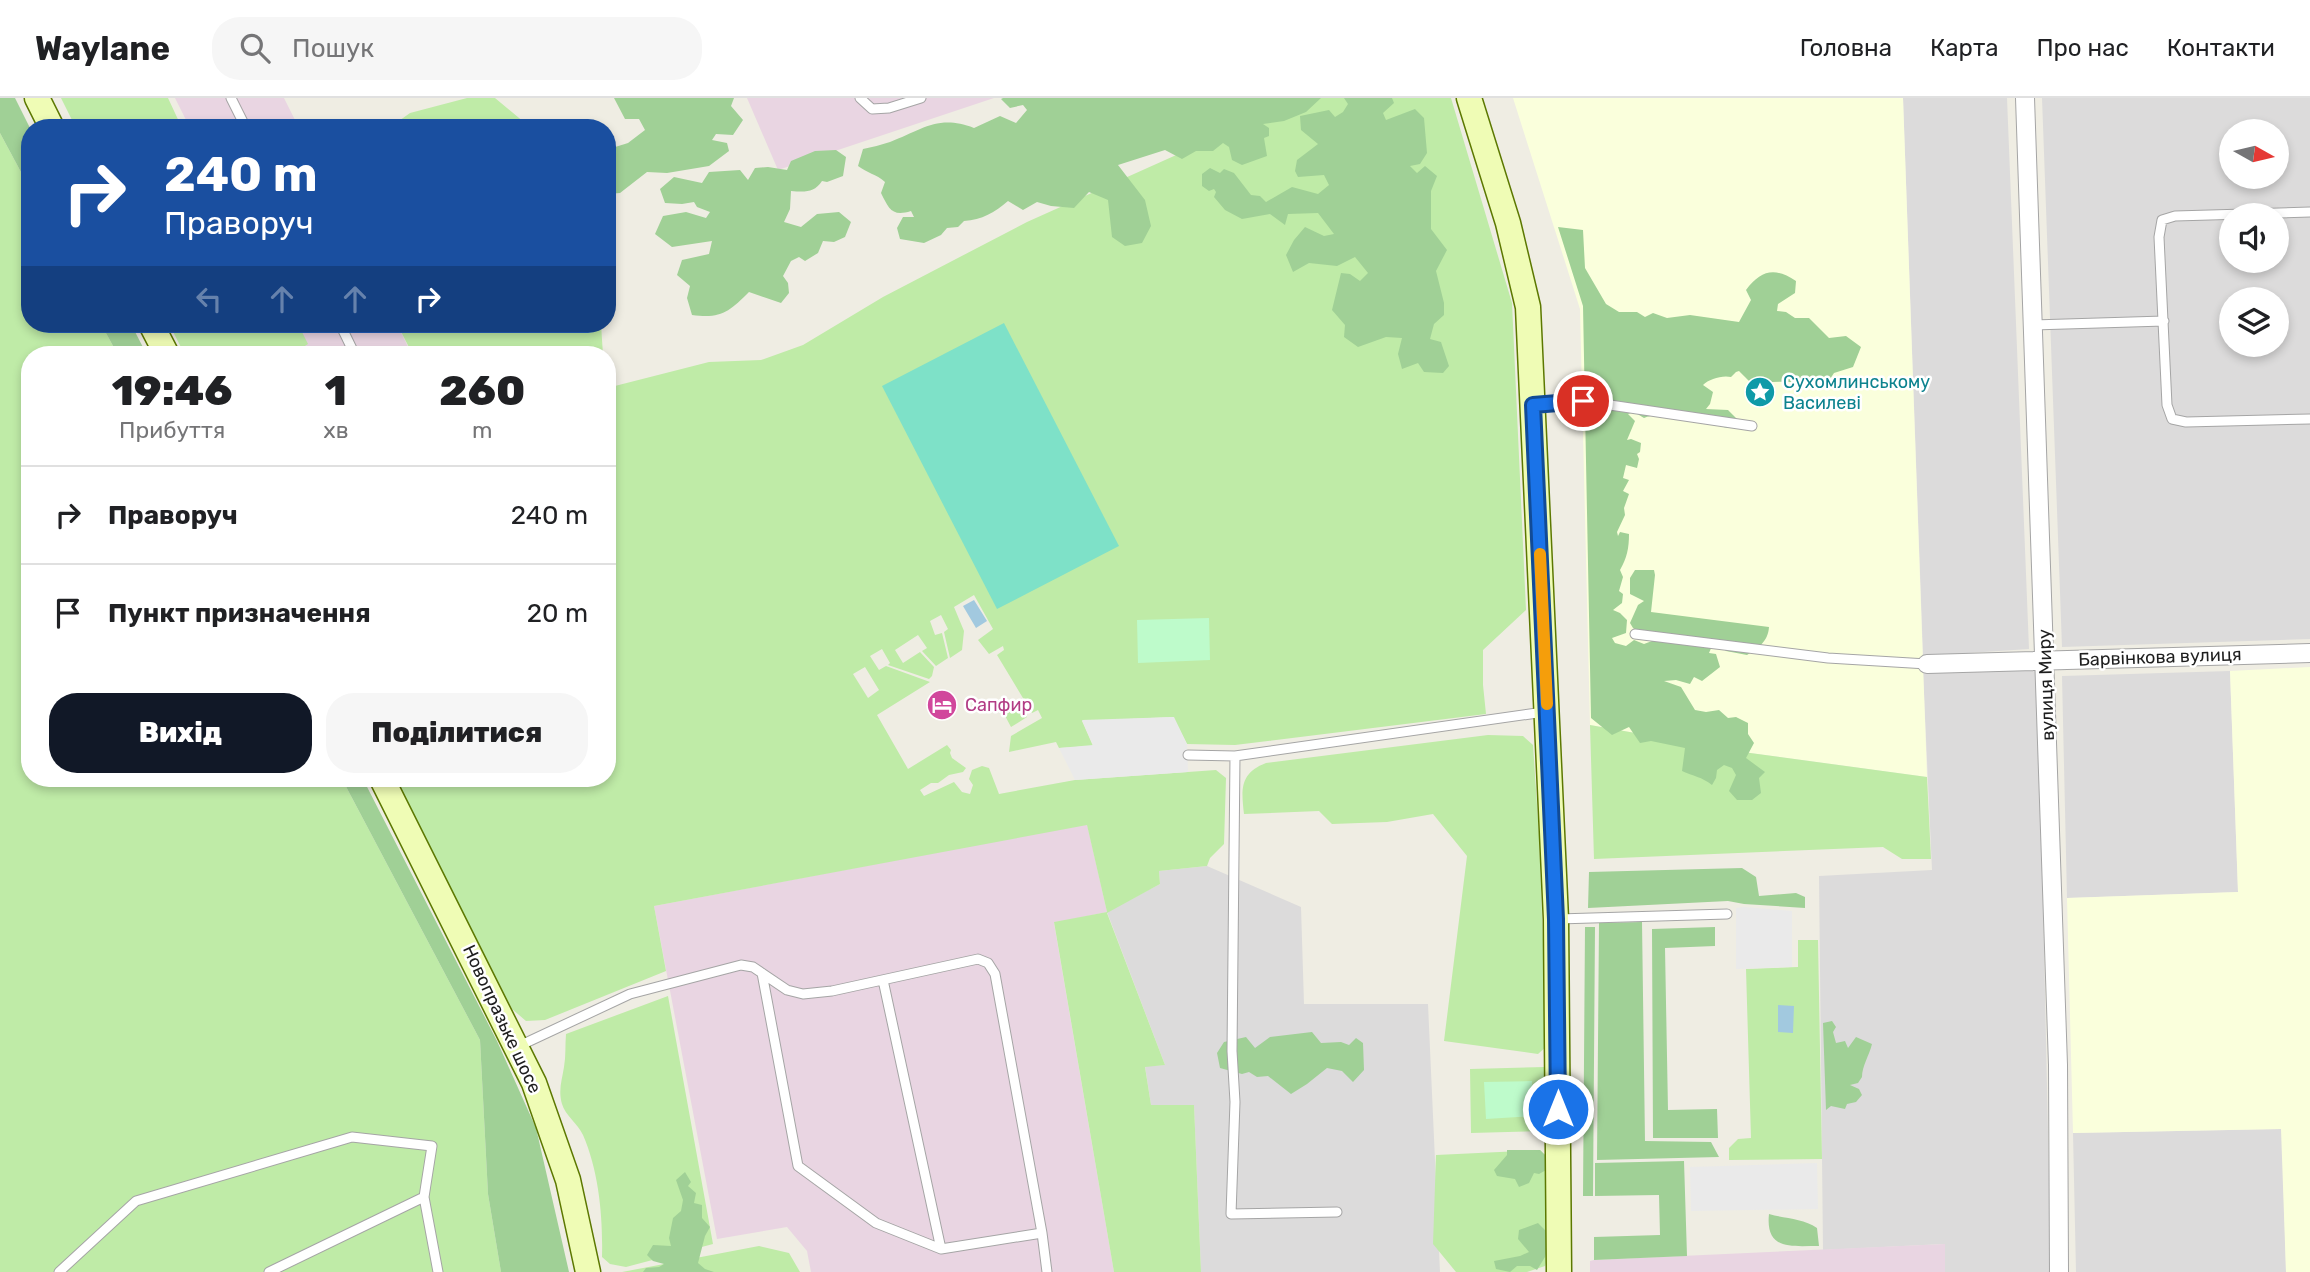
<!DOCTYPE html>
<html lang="uk">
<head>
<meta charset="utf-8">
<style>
  body { margin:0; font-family:Rubik,sans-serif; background:#f6f6f6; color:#202124; height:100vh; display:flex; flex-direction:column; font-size:26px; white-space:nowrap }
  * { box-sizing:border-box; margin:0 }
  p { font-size:23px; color:#757577 }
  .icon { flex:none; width:38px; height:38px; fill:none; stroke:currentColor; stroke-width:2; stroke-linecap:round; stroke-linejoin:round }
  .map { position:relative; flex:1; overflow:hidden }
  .sheet { position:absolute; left:21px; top:248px; width:595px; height:441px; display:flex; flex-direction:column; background:#fff; border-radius:28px; box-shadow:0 4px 10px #0003 }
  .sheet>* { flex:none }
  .top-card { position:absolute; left:21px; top:21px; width:595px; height:214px; border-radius:28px; box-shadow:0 4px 10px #0003; background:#1a4fa0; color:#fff; overflow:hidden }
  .needle { width:46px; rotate:98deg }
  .tools { position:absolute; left:2219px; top:21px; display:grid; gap:14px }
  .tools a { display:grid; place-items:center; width:70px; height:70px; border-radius:50%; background:#fff; box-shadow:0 4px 10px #0003; font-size:35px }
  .pin { position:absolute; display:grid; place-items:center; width:60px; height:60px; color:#fff; margin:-30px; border:4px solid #fff; border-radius:50%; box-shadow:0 2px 7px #0007 }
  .me { position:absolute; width:77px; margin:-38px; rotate:0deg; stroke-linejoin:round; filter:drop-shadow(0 0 5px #0008) }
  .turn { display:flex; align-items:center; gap:24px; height:147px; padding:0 28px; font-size:32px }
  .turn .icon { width:91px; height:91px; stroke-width:2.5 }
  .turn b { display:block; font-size:49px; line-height:60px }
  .lanes { display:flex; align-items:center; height:66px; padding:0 28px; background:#0003; justify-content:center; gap:35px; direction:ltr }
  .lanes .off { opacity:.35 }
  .eta { display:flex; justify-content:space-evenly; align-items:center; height:119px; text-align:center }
  .eta b { font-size:42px; font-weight:800; line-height:49px }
  .primary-button { display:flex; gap:14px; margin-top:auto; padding:14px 28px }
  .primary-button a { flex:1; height:80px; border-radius:28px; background:#111827; color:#fff; font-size:28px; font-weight:800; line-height:80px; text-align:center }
  .primary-button a+a { background:#f6f6f6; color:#202124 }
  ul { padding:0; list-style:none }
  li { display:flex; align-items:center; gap:21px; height:98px; padding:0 28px; border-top:2px solid #e0e0e0 }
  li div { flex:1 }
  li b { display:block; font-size:26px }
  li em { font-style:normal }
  header { display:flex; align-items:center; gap:42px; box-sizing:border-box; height:98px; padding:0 35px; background:#fff; border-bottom:2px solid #e0e0e0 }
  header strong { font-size:33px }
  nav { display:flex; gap:38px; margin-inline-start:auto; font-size:24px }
  .search { width:490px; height:63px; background:#f6f6f6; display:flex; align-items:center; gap:18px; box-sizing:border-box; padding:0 24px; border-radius:28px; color:#757577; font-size:26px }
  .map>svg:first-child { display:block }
</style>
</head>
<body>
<header>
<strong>Waylane</strong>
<div class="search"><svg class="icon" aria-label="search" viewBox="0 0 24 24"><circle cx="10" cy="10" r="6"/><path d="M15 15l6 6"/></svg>Пошук</div>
<nav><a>Головна</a><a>Карта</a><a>Про нас</a><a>Контакти</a></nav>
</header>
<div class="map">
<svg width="2310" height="1174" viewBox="0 0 2310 1174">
  <rect width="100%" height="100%" fill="#efede3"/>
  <path fill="#dcdbdb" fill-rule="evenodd" d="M1903 0H2007L2029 551 1923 558Z
    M2042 0H2310V541L2062 549ZM2231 33H2277V79H2231ZM2231 117H2277V163H2231ZM2231 201H2277V247H2231Z
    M2038 569 2051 1174H1945L1944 1146 1823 1152 1819 778 1932 772 1923 575Z
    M2230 573 2238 794 2067 800 2062 578Z
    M1207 768 1301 809 1304 906H1428L1440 1174H1201L1194 1007H1151L1145 968 1165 967 1107 814 1160 786 1159 773Z
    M2282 1031 2286 1174H2076L2073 1035Z"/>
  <path fill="#e9d5e2" d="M175 0H284L299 30H190Z
    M747 0H994L778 72Z
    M287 226H397L412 257H302Z
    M1087 726 1107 814 1054 825 1114 1174H811L807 1153 787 1129 717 1141 654 808Z
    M1945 1146V1174H1590V1163L1594 1162Z"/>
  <path fill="#faffdc" d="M1513 0H1903L1927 679 1743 654 1590 627 1580 211Z
    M2310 569V1174H2286L2281 1031 2073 1035 2067 800 2238 794 2230 573Z"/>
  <path fill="#bfeba7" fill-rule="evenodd" d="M61 0H168L182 30H76Z
    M467 0H495L531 30H389L410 15Z
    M1303 0H1451L1512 205 1526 512 1483 552V587L1486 616 1235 647 1187 646 1173 619 1082 623 1093 648 1059 650 1056 644 1009 654 1011 638 1042 620 1038 612 1032 615 997 557 1004 552 1003 548 989 556 978 542 993 531 974 497 954 509 964 533 962 552 950 560 944 534 948 531 941 517 930 523 935 537 942 535 948 560 936 568 922 553 927 550 918 537 895 552 903 565 920 554 934 569 932 578 929 581 888 567 890 565 882 551 870 558 879 572 886 568 930 584 877 617 908 671 947 647 951 652 950 655 952 660 966 670 963 674 949 677 938 685H931L920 692 924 698 954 684 962 694 970 696 973 687 969 681 972 672 982 668 989 670 999 696 1075 682 1216 672 1226 680 1224 746 1210 760 1207 768 1159 773 1160 786 1107 815 1165 967 1145 969 1151 1007H1194L1201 1174H1114L1054 824 1107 814 1087 727 654 808 666 873 545 922 526 923 512 911 396 681H607V290L709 264 761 262 803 247 883 199 1027 124ZM865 569 879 592 868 600 853 576Z
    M0 35 30 91V226H101L118 257H30V681H342L480 942 488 1096 501 1174H0Z
    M169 226H298L308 246 297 253 299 257H185Z
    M397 226H601L603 257H413Z
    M1017 605 1027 619 1011 629 1003 614Z
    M1590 627 1743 654 1927 679 1931 761H1902L1883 749 1594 761Z
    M1488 637 1523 638 1533 647 1539 737 1547 948 1538 956 1444 943 1467 758 1433 716 1387 724 1332 726 1319 713 1244 716C1241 691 1240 675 1266 665Z
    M1798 842H1818L1822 1061 1729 1062V1050L1738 1041 1751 1040 1746 871 1798 869Z
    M668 898 713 1146 626 1169 610 1166 602 1159C603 1119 599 1074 583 1037 578 1026 565 1017 562 1006 558 992 562 982 564 969 566 958 565 947 566 936Z
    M1546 969 1547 1033 1471 1035 1470 971Z
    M1540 1052 1548 1060V1158L1545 1168 1527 1174H1456L1433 1146 1436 1057Z
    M759 1148 789 1155 800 1174H622Z"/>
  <path fill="#a0d096" d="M0 0H15L30 30V91L0 35Z
    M614 0H734L731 8 743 22 733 37 716 36 712 42 727 45 729 53 709 68 667 75 647 74 620 95 607 96V45L612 50 628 45 645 32 639 21H625Z
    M1003 0H1321L1306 14 1284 23 1263 26 1269 30V38L1264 40 1267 58 1242 67 1232 62 1229 49 1223 45 1213 53H1196L1182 61 1165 52 1118 67 1145 102 1151 128 1142 145 1125 148 1112 139 1108 102 1089 94 1074 110 1051 108 1037 104 1023 112 1008 103C995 114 982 122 964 123L958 129 947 130 941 137 924 145 900 141 897 130 903 119H914L911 113C892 119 889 111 881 95L885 84C876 76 867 75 858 68L863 51C872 49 881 47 890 44 922 32 938 16 974 30L1000 18 1016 25 1027 12 1023 7 1010 10 1001 1Z
    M1344 0H1392L1394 5 1383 15 1386 22 1415 11 1424 20 1427 55 1420 66 1410 68 1417 75 1425 68 1437 78 1431 93V131L1447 152 1436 173 1444 205V217L1434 226 1430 241 1441 244 1449 268 1443 275 1424 274 1418 265 1402 271 1398 256 1402 240 1386 239 1358 249 1344 239 1345 227 1332 212 1341 175 1350 176 1360 183 1368 175 1355 159 1337 168 1309 165 1293 174 1286 157 1294 142 1305 129 1324 138 1334 136 1318 115 1288 116 1285 127 1270 116 1242 121 1225 112 1214 99 1216 94 1214 91 1209 93 1202 88V76L1210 70 1220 75 1224 71 1234 75 1251 97 1260 98 1266 104 1292 89 1318 96 1329 87 1324 77 1298 79 1295 73 1297 62 1318 46 1301 32 1300 18 1329 12 1335 19 1343 14 1348 6Z
    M836 52 846 59 843 78 827 84 822 83C814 95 805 94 791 93L790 111 784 124 801 129 817 116 839 114 851 124 845 139 834 144 823 143 818 155 805 163 799 159 791 163 783 178 788 185 789 195 781 205 749 194C729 214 721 221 692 217L687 200 690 188 677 177 682 162 709 156 712 143 672 149 655 136 663 118 686 114 706 120 710 114 697 109 694 104 682 106 665 105 660 91 674 79 702 85 709 74 740 72 748 82 755 70 768 69 787 72 791 63 815 53Z
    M1558 129 1583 132 1585 170 1606 206 1619 214H1637L1645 219 1653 215 1667 220 1690 217 1739 224 1751 202 1746 192C1761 172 1775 169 1796 183L1795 195 1778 206 1777 213 1786 214 1795 220H1809L1829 240 1846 238 1861 249 1853 269 1834 275 1826 287 1819 291C1800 282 1772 283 1752 286L1739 273 1736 274 1731 279C1722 277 1709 281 1703 287L1713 294 1710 306 1706 311 1728 312 1737 321 1729 330C1708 326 1661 311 1644 320L1634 314 1628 316 1635 323 1627 342 1631 341 1641 345 1640 354 1637 356 1639 361 1637 370 1626 367 1623 380 1629 382 1623 393 1629 396 1624 410 1625 417 1617 434 1618 438 1620 434 1629 436C1629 450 1627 460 1620 472L1623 479 1619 493 1623 496 1622 505 1613 512 1620 515 1627 522 1626 535 1612 540 1615 545 1626 548 1634 542 1644 546 1652 543 1633 530 1630 525 1638 507 1644 503 1630 496V480L1635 472H1654L1655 477 1651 514 1769 529C1768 544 1758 550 1747 557L1726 553 1715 541 1709 555 1716 556 1720 569 1702 583 1694 579 1690 586 1676 582 1664 583 1681 589 1695 612 1706 614 1719 612 1728 620 1736 619 1748 625V636L1754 645 1746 660 1765 674 1759 680 1761 695 1752 702H1737L1729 693 1736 677 1732 670 1724 667 1717 672 1716 680 1712 687C1702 679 1693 678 1682 673L1685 650 1651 643 1640 645 1629 629 1612 637 1591 620 1583 208Z
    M101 226H131L147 257H118Z
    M342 681H363L497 943 536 1030 569 1174H501L488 1096 480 942Z
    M1742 770 1756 779 1759 798 1796 795 1805 799V810L1744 806 1728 803 1588 810 1589 774Z
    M1642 824 1645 1043 1711 1044 1719 1059 1597 1062 1599 825Z
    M1585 829H1595L1593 1098H1583Z
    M1715 829V848L1665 850 1668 1012 1717 1011 1718 1040H1653L1652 831Z
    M1832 923 1836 929 1833 934 1836 945 1845 943 1848 950 1856 939 1872 946C1869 958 1862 968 1862 979L1858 985 1850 987 1859 991 1862 997 1856 1004 1847 1006 1845 1011 1831 1008 1826 1012 1823 925Z
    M1312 934 1321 945 1341 944 1349 947 1356 940 1363 945 1364 972 1353 984 1342 973 1327 970 1307 986 1291 996 1268 978 1257 979 1249 974 1242 976 1220 970 1217 955 1224 944 1246 939 1255 950 1270 939Z
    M1507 1052H1540L1548 1060V1071L1539 1076 1534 1075 1529 1085 1519 1089 1515 1081 1497 1078 1494 1072 1507 1057Z
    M1684 1063 1687 1158 1594 1162V1139L1660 1137 1659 1097 1595 1098V1065Z
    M685 1074 691 1084 688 1088 696 1095 694 1105 702 1107V1120L710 1129 705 1138 698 1165 705 1171 714 1174H643L646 1170 659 1169 664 1166 653 1163 647 1157 653 1147 671 1148 669 1140 673 1120 681 1113 683 1102 676 1082Z
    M1769 1116C1786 1121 1803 1120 1817 1130L1819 1148C1792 1148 1765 1153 1769 1116Z
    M1538 1125 1551 1138 1545 1159 1537 1172 1530 1168H1517L1510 1174 1496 1171 1494 1163 1520 1158 1529 1154 1518 1141 1519 1132Z"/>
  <path fill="#befbcb" d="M1209 520 1210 562 1138 565 1137 522Z
    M1532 983 1533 1018 1486 1021 1484 984Z"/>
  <path fill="#7ee1c8" d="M1004 225 1119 448 997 511 882 288Z"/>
  <path fill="#eaeaea" d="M1174 619 1187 646 1188 674 1075 682 1059 650 1093 647 1082 622Z
    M1744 809 1792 813V869L1736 871V810Z
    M1817 1065 1818 1111 1691 1113 1690 1069Z"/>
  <path fill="#a2c9df" d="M974 502 987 523 976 530 963 508Z
    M1778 907 1794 908 1793 935 1778 934Z"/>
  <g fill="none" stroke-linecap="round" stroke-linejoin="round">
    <g stroke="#a5a5a5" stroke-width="11">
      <path id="lane" d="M231 0 246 30
        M860 0 872 11 889 10 921 0
        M2310 114 2175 118 2162 122 2159 139 2167 307 2172 321 2186 324 2310 321
        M340 226 355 257
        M2033 227 2164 223
        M1535 307 1583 303 1752 328
        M1635 536 1828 560 1927 566
        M1188 657 1235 658 1544 614
        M1235 658 1232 953 1235 1004 1231 1116 1337 1114
        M1558 821 1727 816
        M762 875 798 1068 876 1125 941 1151 1042 1135
        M883 882 941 1151
        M519 948 630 896 741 867 753 869 787 892 803 896 832 893 978 861 988 865 995 876 1042 1135 1047 1174
        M59 1174 136 1103 352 1039 432 1048 424 1099 438 1174
        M269 1174 424 1099"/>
    </g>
    <g stroke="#a5a5a5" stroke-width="20">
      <path id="street" d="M2025 0 2058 967 2059 1174
        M1927 566 2310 555"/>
    </g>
    <g stroke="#5c7801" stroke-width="27">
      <path id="secondary" d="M37 0 52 30
        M1469 0 1508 125 1528 209 1556 821 1559 1174
        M151 226 167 257
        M382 681 534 985 568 1082 588 1174"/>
    </g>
    <use href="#lane" stroke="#fff" stroke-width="9"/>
    <use href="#street" stroke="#fff" stroke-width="18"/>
    <use href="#secondary" stroke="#effcb5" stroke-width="24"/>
  </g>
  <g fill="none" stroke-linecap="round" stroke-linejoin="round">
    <g stroke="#114b97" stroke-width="18">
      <path id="route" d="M1558 1011 1556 821 1533 307 1583 303"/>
    </g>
    <use href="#route" stroke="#1a73e8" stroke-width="12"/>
    <path stroke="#f59e0b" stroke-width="12" d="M1540 456 1547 606"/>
  </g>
  <defs>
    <g id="sight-disc" transform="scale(1.575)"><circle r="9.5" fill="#0f9aa8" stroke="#fff"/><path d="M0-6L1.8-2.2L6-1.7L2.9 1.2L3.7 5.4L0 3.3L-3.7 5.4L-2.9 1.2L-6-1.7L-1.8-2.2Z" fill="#fff"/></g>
    <g id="hotel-disc" transform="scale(1.575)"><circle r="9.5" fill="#d1479c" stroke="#fff"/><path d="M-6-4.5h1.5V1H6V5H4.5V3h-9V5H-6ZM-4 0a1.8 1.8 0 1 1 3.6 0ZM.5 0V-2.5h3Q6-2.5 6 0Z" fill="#fff"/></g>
  </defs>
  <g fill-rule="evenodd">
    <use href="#sight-disc" x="1760" y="294"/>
    <use href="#hotel-disc" x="942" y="607"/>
  </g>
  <g text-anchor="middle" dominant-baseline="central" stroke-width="5" stroke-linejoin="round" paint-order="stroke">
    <g font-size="18" fill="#0d838f" stroke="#fff" text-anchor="start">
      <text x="1783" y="284">Сухомлинському<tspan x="1783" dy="21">Василеві</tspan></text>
    </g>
    <g font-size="18" fill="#1e1e1e" stroke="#fff">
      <text transform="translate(2160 559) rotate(-2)">Барвінкова вулиця</text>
      <text transform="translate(2046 587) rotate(-92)">вулиця Миру</text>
      <text transform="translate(502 921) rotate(65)">Новопразьке шосе</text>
    </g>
    <g font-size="18" fill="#b23c85" stroke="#fff" text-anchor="start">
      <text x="965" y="607">Сапфир</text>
    </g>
  </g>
</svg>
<div class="tools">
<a><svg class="needle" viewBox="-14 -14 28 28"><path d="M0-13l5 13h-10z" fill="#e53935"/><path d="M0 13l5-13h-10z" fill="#757577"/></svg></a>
<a><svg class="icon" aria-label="sound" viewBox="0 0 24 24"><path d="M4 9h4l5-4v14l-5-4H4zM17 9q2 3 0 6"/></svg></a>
<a><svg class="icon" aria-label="layers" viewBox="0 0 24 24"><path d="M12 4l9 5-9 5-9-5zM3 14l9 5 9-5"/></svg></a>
</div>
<div class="pin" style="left:1583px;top:303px;background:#d93025"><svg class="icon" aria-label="arrive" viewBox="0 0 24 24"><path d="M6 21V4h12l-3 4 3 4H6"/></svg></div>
<svg class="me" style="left:1558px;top:1011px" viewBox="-20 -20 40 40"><circle r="17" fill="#1a73e8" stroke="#fff" stroke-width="3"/><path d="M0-11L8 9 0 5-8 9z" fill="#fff"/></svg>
<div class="top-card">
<div class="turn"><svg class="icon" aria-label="right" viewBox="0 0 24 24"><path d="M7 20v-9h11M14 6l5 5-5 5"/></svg><div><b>240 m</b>Праворуч</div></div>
<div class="lanes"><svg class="icon off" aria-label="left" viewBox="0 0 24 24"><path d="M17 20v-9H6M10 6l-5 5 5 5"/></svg><svg class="icon off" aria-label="ahead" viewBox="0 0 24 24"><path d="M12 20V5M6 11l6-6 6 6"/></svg><svg class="icon off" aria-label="ahead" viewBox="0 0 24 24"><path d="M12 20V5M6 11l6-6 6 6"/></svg><svg class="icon" aria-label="right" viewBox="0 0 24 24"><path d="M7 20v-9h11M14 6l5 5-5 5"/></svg></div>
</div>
<section class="sheet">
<div class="eta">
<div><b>19:46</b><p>Прибуття</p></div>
<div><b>1</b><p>хв</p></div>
<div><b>260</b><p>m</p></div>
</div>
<ul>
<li><svg class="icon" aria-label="right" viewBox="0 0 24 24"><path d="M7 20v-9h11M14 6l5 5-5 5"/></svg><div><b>Праворуч</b></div><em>240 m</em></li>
<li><svg class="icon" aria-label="arrive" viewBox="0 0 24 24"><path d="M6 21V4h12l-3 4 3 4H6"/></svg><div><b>Пункт призначення</b></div><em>20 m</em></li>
</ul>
<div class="primary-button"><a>Вихід</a><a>Поділитися</a></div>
</section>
</div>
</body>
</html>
